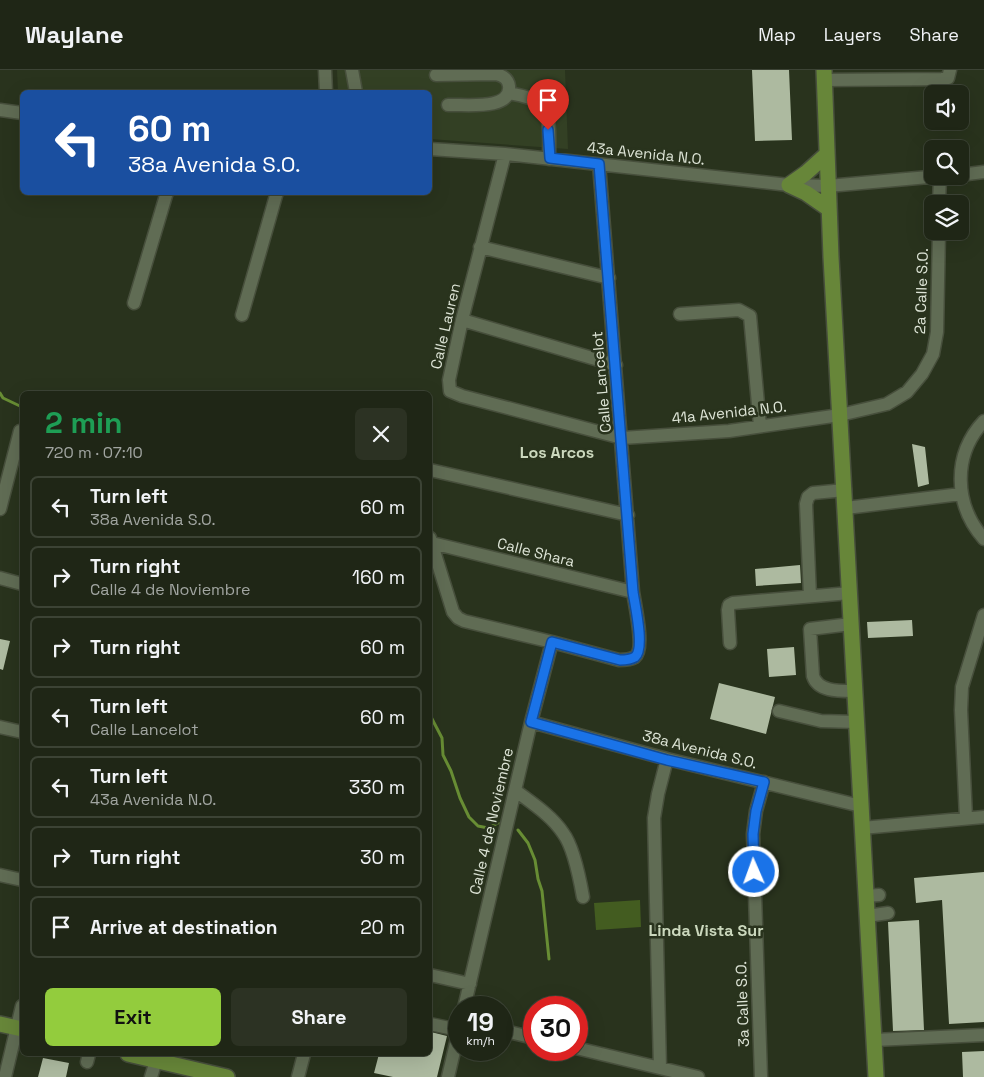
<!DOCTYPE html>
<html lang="en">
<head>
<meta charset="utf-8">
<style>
  body { margin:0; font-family:"Space Grotesk",sans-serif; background:#2c3223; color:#f1f3f6; height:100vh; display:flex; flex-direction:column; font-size:19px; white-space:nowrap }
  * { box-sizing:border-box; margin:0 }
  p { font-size:16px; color:#a1a5a1 }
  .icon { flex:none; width:28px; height:28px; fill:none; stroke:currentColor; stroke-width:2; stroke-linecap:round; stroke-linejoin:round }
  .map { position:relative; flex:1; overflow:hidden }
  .side { position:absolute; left:20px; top:321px; width:412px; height:665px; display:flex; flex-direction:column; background:#1f2616; border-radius:8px; box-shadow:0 5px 20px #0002,0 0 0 1px #3c4335 }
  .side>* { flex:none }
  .top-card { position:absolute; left:20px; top:20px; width:412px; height:105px; border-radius:8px; box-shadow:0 5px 20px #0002,0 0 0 1px #3c4335; background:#1a4fa0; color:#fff; overflow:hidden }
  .fabs { position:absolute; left:924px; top:15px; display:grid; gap:10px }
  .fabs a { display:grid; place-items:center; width:45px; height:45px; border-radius:8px; background:#1f2616; box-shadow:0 5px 20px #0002,0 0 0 1px #3c4335; font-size:25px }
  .speed { position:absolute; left:448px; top:926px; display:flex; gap:10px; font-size:25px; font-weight:700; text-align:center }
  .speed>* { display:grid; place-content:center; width:65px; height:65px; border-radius:50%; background:#1f2616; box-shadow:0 5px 20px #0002,0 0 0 1px #3c4335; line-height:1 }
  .speed small { font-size:12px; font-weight:400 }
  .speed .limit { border:8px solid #d22; background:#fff; color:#111 }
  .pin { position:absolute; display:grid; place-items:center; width:42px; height:42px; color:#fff; margin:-51px -21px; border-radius:50% 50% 50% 0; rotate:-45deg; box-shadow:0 0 5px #0007 }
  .pin .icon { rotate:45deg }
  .me { position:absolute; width:55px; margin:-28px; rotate:358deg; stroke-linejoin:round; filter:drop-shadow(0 0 4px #0008) }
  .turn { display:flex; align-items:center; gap:18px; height:105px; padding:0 25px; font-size:22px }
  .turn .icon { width:65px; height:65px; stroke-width:2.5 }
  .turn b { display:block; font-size:35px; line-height:42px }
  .round { display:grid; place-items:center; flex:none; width:52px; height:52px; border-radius:8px; background:#2c3223 }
  .headline { display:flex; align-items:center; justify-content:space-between; height:85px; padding:0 25px }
  h1 { font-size:30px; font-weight:800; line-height:38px; color:#1e9e55 }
  .action { display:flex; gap:10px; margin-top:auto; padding:10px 25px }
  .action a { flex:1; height:58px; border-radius:8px; background:#93cc3d; color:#111; font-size:20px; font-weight:800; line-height:58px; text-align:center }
  .action a+a { background:#2c3223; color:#f1f3f6 }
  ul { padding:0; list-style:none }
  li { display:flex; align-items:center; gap:15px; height:62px; margin:0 10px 8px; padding:0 15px; border:2px solid #3c4335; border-radius:8px }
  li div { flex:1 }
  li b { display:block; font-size:19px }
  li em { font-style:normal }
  header { display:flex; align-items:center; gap:30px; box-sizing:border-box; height:70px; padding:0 25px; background:#1f2616; border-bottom:1px solid #3c4335 }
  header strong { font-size:24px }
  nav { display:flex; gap:28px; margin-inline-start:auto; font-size:18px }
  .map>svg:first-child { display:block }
</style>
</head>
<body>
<header>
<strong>Waylane</strong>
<nav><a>Map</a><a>Layers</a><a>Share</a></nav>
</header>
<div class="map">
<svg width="984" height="1007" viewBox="0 0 984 1007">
  <rect width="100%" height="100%" fill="#29331d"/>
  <path fill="#334024" d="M337 0H565L568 79 430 69V22H338Z"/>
  <path fill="#435c20" d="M640 830 641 857 596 860 594 833Z"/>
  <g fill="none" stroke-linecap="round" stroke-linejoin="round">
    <path stroke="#688d34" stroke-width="3" d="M0 323 3 328 22 337
      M430 645 442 668 443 685 451 701 460 728 469 747 478 756 488 758 498 753
      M518 760 528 773 535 790 538 809 542 821 549 889"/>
  </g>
  <path fill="#adbaa0" d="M752 0H789L792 70 755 71Z
    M912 374 925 377 929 414 918 417Z
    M800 495 801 513 756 516 755 499Z
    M912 550 913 566 868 568 867 552Z
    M0 569 10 571 3 600 0 599Z
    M794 577 796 605 769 607 767 579Z
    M719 613 775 627 766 664 710 649Z
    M984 802V952L949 954 942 830 916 833 914 808Z
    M919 850 924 960 893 961 888 852Z
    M431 962 447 966 437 1007H393L374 1003 379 984H430Z
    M984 981V1007H963L962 982Z
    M43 988 69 993 66 1007H38Z"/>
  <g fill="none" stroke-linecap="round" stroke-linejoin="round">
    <g stroke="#474f3c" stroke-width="15">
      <path id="minor" d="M325 0 326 22
        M352 0 356 22
        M436 5 496 4C504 6 508 9 509 16 512 41 464 34 448 35
        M824 10 942 9 948 8 950 0
        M509 23C519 25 531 27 539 32 552 40 549 74 549 89
        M0 40 22 43
        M430 79 505 84 789 115 828 116 940 106
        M505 84 462 250 449 310 450 321 462 326 622 368 729 361 840 345 887 334 907 322 922 304 933 284 937 262 939 161
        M960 105 984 102
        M939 134 940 106
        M480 177 609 208
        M134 233 167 122
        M680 244 739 240 750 246 760 356
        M242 245 277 122
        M462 250 616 295
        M984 351C952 385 954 435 984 469
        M430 400 628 445
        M846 438 961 424
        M0 439 20 361
        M430 468 453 542 458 548 464 551 552 572 619 590C625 590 630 590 635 587 645 579 635 535 633 522L599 94
        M432 473 633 522
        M0 508 22 514
        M810 526 806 434 808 427 813 423 845 420
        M851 554 810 559 813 606C818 622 840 621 855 621
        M730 573 728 540 729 535 733 533 850 523
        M779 641 821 651 857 652
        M531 652 667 689 861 736
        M0 657 22 662
        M516 721C532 733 552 746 563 763 573 776 580 810 583 827
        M966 748 961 640 962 617 984 545
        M862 758 984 747
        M0 805 22 810
        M866 826 879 825
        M867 846 888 843
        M430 905 470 914
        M464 938 531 652 552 572
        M430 954 459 960
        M501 960 534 968
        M874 970 984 965
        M576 978 698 1007
        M87 992 89 984
        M660 998 654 748 658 724 667 689
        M5 1007 22 936
        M151 1007 158 984
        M298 1007 304 984
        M448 1007 459 960
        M761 1007 753 764 756 741 764 712"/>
    </g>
    <g stroke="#474f3c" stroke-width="18">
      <path id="major" d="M824 0 831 187 876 1007
        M827 84 806 103 789 115 806 123 829 139
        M0 954 22 959
        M128 984 227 1007"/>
    </g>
    <use href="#minor" stroke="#606c54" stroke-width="12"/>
    <use href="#major" stroke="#678639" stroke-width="15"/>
  </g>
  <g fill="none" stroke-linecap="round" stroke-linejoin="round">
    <g stroke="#114b97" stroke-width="12">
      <path id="route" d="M548 60 550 88 599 94 633 522C635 535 645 579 635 587 630 590 625 590 620 590L552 572 531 652 667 690 764 712 756 741 753 764 754 802"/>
    </g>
    <use href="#route" stroke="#1a73e8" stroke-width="9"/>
  </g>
  <g text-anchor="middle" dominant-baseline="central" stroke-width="5" stroke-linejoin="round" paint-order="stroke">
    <g font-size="15" fill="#dde4d6" stroke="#29331d">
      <text transform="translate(646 83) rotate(6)">43a Avenida N.O.</text>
      <text transform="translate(921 221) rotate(-88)">2a Calle S.O.</text>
      <text transform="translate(445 256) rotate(-77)">Calle Lauren</text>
      <text transform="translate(601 312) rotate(-95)">Calle Lancelot</text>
      <text transform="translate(729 342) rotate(-6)">41a Avenida N.O.</text>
      <text transform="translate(536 482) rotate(14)">Calle Shara</text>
      <text transform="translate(700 679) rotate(14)">38a Avenida S.O.</text>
      <text transform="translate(491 751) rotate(-77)">Calle 4 de Noviembre</text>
      <text transform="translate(742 934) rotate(-92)">3a Calle S.O.</text>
    </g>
    <g font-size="16" font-weight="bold" fill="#cbd8bd" stroke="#29331d">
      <text x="557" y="382">Los Arcos</text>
      <text x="706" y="860">Linda Vista Sur</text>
    </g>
  </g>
</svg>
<div class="fabs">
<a><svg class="icon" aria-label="sound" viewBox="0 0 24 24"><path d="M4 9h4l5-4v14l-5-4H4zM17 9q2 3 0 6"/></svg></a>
<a><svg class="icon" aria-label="search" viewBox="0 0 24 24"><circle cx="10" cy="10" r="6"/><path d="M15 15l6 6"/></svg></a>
<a><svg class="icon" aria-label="layers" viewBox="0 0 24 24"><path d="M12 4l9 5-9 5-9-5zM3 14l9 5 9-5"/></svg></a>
</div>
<div class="speed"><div>19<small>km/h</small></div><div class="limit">30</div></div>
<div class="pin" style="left:548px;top:60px;background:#d93025"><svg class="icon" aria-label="arrive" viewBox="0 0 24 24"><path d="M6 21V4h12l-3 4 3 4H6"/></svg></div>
<svg class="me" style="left:754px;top:802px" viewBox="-20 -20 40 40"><circle r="17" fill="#1a73e8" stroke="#fff" stroke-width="3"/><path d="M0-11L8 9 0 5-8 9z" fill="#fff"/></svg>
<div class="top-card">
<div class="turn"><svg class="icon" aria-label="left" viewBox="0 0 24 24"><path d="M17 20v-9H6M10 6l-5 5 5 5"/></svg><div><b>60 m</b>38a Avenida S.O.</div></div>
</div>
<section class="side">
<div class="headline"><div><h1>2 min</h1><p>720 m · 07:10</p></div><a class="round"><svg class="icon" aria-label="close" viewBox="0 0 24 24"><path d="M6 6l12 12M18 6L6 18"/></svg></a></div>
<ul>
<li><svg class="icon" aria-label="left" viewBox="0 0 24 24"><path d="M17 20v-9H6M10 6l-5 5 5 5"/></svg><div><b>Turn left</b><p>38a Avenida S.O.</p></div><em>60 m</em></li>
<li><svg class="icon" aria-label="right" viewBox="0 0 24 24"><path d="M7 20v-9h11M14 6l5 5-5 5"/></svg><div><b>Turn right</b><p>Calle 4 de Noviembre</p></div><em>160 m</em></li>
<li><svg class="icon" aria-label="right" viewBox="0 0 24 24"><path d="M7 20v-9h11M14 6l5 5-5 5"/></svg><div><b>Turn right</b></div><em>60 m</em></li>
<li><svg class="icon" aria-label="left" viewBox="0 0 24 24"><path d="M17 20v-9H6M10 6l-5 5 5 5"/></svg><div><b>Turn left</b><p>Calle Lancelot</p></div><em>60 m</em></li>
<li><svg class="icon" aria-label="left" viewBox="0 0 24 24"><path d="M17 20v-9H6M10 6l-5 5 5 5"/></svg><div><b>Turn left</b><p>43a Avenida N.O.</p></div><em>330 m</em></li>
<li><svg class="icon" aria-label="right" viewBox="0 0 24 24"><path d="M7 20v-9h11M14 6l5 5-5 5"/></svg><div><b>Turn right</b></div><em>30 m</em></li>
<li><svg class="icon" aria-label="arrive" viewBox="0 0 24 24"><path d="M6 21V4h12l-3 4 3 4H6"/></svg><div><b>Arrive at destination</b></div><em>20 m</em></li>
</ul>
<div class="action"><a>Exit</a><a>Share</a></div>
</section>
</div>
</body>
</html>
